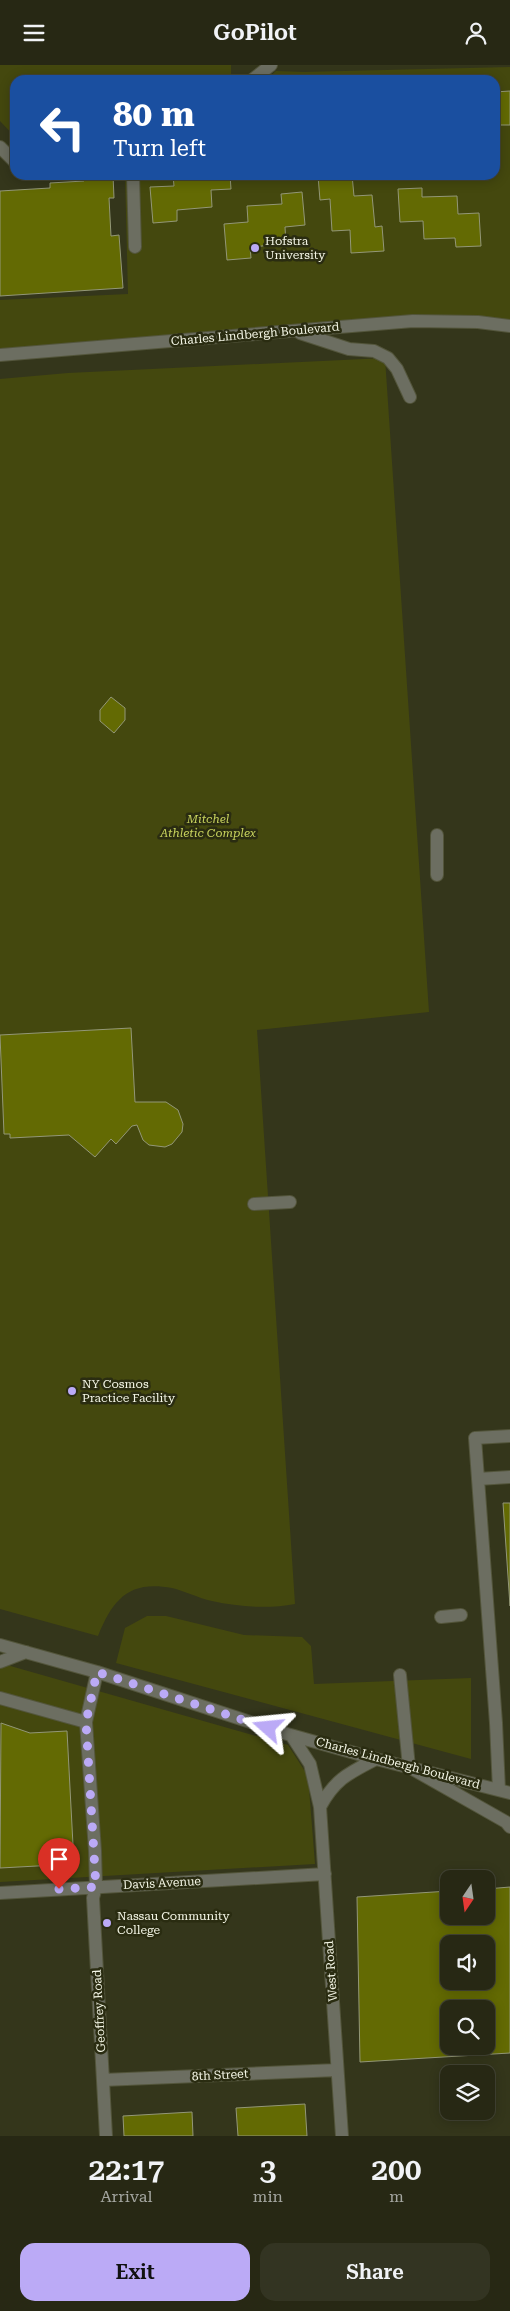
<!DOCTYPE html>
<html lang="en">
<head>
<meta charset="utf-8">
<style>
  body { margin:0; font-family:"Roboto Serif",serif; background:#333422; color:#f1f3f6; height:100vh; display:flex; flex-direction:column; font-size:19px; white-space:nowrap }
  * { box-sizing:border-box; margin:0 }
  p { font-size:16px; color:#a4a6a0 }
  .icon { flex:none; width:28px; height:28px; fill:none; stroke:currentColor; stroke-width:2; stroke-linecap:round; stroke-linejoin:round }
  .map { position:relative; height:2071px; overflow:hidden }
  .panel { display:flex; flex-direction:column; background:#272814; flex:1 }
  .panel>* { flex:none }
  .top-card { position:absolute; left:10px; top:10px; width:490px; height:105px; border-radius:15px; box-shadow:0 2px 12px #0003,0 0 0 1px #434434; background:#1a4fa0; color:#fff; overflow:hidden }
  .needle { width:32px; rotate:193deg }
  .tools { position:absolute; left:440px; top:1805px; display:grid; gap:10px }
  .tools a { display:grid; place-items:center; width:55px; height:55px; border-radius:10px; background:#272814; box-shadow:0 2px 12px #0003,0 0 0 1px #434434; font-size:25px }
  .pin { position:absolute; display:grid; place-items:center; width:42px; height:42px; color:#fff; margin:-51px -21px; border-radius:50% 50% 50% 0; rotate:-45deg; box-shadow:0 0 5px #0007 }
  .pin .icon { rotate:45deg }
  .me { position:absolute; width:55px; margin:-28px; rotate:288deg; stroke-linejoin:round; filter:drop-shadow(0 0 4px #0008) }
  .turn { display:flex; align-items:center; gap:18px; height:105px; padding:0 20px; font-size:22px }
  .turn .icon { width:65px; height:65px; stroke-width:2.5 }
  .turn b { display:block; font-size:35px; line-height:42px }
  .eta { display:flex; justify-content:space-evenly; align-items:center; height:85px; text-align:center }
  .eta b { font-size:30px; font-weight:600; line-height:35px }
  .cta { display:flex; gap:10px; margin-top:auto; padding:10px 20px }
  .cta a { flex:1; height:58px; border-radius:15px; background:#bbaaf6; color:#111; font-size:20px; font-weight:600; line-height:58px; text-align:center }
  .cta a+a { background:#333422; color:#f1f3f6 }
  header { display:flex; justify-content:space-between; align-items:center; height:65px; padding:0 20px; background:#272814; font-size:22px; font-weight:600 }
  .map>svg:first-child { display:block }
</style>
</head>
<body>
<header><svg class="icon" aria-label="menu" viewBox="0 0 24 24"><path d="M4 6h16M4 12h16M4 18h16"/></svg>GoPilot<svg class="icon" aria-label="person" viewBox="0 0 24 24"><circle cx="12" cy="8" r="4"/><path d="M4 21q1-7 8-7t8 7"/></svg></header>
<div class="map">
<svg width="510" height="2071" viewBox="0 0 510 2071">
  <rect width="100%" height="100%" fill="#34361b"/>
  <path fill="#44480e" d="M0 0H231V15H15V72L0 56Z
    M510 2V261L478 257 0 290V235L128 229 125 110H495V15H266L276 6 303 7Z
    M385 293 429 947 257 965 295 1539C268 1544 239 1542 212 1536 198 1533 185 1526 172 1523 129 1515 113 1534 98 1571L0 1544V314L68 308Z
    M147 1551H166L244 1570 302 1572 311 1581 314 1619 471 1613V1694L116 1598 125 1563Z
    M0 1598 288 1680 308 1711 315 1799 0 1817Z"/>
  <path fill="#636a03" stroke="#939778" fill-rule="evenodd" d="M510 26V60H495V27Z
    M113 110 114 133H109L111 171 119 170 123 223 0 231V126L50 123V118L84 116 83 112Z
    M173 110H230L231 124 211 125 212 142 177 145V156L153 158 150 122 174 121Z
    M352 110 354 131 372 130 375 162 382 161 384 186 351 188 350 165 332 166 330 134 320 135 318 111Z
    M422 123V132L457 131 458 149 479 148 481 181 456 182 455 173 424 174 423 156 400 157 398 124Z
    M302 127 305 160 285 162 286 179 250 182 251 193 227 195 224 159 248 157 247 141 282 139 281 129Z
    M111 632 125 643V655L114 668 100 656V645Z
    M131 963 135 1037H166L178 1045 183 1059 182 1067 172 1079 165 1082 149 1080 143 1075 137 1060 132 1061 116 1079 111 1074 95 1092 69 1070 10 1073V1069H4L0 970Z
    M503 1438H510V1541Z
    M1 1658 30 1668 67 1666 74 1799 0 1803Z
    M510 1822V1988L360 1997 357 1832 449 1826V1851H486V1824ZM449 1879H486V1916H449ZM449 1944H486V1981H449Z
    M305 2039 307 2071H238L236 2043Z
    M192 2047 193 2071H124L123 2051Z"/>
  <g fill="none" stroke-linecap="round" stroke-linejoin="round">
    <g stroke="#53553b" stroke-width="14">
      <path id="minor" d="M252 15 271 0
        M0 82 15 97
        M133 110 135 182
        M300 268 349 284 374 286 388 293 397 304 410 332
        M0 290 413 256 478 257 510 261
        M437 770V810
        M254 1139 290 1137
        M478 1414 510 1412
        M441 1552 461 1550
        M0 1580 97 1607 287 1669 376 1694 510 1728
        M0 1597 26 1587
        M97 1607 86 1657 95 1786 96 1822 93 1833 106 2071
        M400 1610 409 1702 506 1757 510 1762
        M0 1633 86 1657
        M291 1670 310 1699 320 1742 342 2071
        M499 1725 496 1658 475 1373 510 1371
        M320 1742C335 1714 349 1708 376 1694
        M0 1828 325 1809
        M103 2015 337 2005"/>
    </g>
    <use href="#minor" stroke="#6c6e61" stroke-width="12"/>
  </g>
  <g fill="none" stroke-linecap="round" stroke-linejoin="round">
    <path stroke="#bbaaf6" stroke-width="9" stroke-dasharray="0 16.2" d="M59 1824 96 1822 86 1657 97 1607 268 1663"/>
  </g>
  <g fill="#bbaaf6" stroke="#2a2c11" stroke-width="2">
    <circle cx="255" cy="183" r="5"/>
    <circle cx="72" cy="1326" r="5"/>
    <circle cx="107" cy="1858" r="5"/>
  </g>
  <g text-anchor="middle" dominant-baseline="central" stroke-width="5" stroke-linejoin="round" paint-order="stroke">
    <g font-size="12" fill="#f4f6e6" stroke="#2a2c11" text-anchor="start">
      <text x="265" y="176">Hofstra<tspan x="265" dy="14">University</tspan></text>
      <text x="82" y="1319">NY Cosmos<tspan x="82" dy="14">Practice Facility</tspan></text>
      <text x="117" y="1851">Nassau Community<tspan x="117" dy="14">College</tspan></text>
    </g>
    <g font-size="12" fill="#f4f6e6" stroke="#2a2c11">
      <text transform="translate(255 269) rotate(-5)">Charles Lindbergh Boulevard</text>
      <text transform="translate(398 1698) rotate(15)">Charles Lindbergh Boulevard</text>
      <text transform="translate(162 1818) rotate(-3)">Davis Avenue</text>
      <text transform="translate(331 1906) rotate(-94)">West Road</text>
      <text transform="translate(99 1946) rotate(-93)">Geoffrey Road</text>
      <text transform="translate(220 2010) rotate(-3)">8th Street</text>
    </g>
    <g font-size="12" font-style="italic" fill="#c7d25d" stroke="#2a2c11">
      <text x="208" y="754">Mitchel<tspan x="208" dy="14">Athletic Complex</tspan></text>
    </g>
  </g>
</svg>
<div class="tools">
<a><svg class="needle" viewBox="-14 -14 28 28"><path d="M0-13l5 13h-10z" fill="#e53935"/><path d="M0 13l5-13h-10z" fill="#a4a6a0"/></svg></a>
<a><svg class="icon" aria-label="sound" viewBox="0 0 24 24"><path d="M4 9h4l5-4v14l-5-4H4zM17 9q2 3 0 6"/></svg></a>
<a><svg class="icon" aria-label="search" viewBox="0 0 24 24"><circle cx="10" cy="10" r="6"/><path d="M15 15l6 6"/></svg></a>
<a><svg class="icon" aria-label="layers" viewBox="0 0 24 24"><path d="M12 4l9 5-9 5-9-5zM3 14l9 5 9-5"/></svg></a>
</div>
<div class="pin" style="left:59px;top:1824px;background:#d93025"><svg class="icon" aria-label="arrive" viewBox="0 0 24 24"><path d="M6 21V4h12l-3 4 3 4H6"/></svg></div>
<svg class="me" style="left:268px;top:1663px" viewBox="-20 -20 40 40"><path d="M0-17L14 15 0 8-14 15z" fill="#bbaaf6" stroke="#fff" stroke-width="4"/></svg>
<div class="top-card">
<div class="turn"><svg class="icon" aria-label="left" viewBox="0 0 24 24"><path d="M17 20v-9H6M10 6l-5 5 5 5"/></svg><div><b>80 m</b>Turn left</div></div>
</div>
</div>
<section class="panel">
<div class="eta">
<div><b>22:17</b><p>Arrival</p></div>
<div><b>3</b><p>min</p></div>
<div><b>200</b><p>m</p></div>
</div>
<div class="cta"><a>Exit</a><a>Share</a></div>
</section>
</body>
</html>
